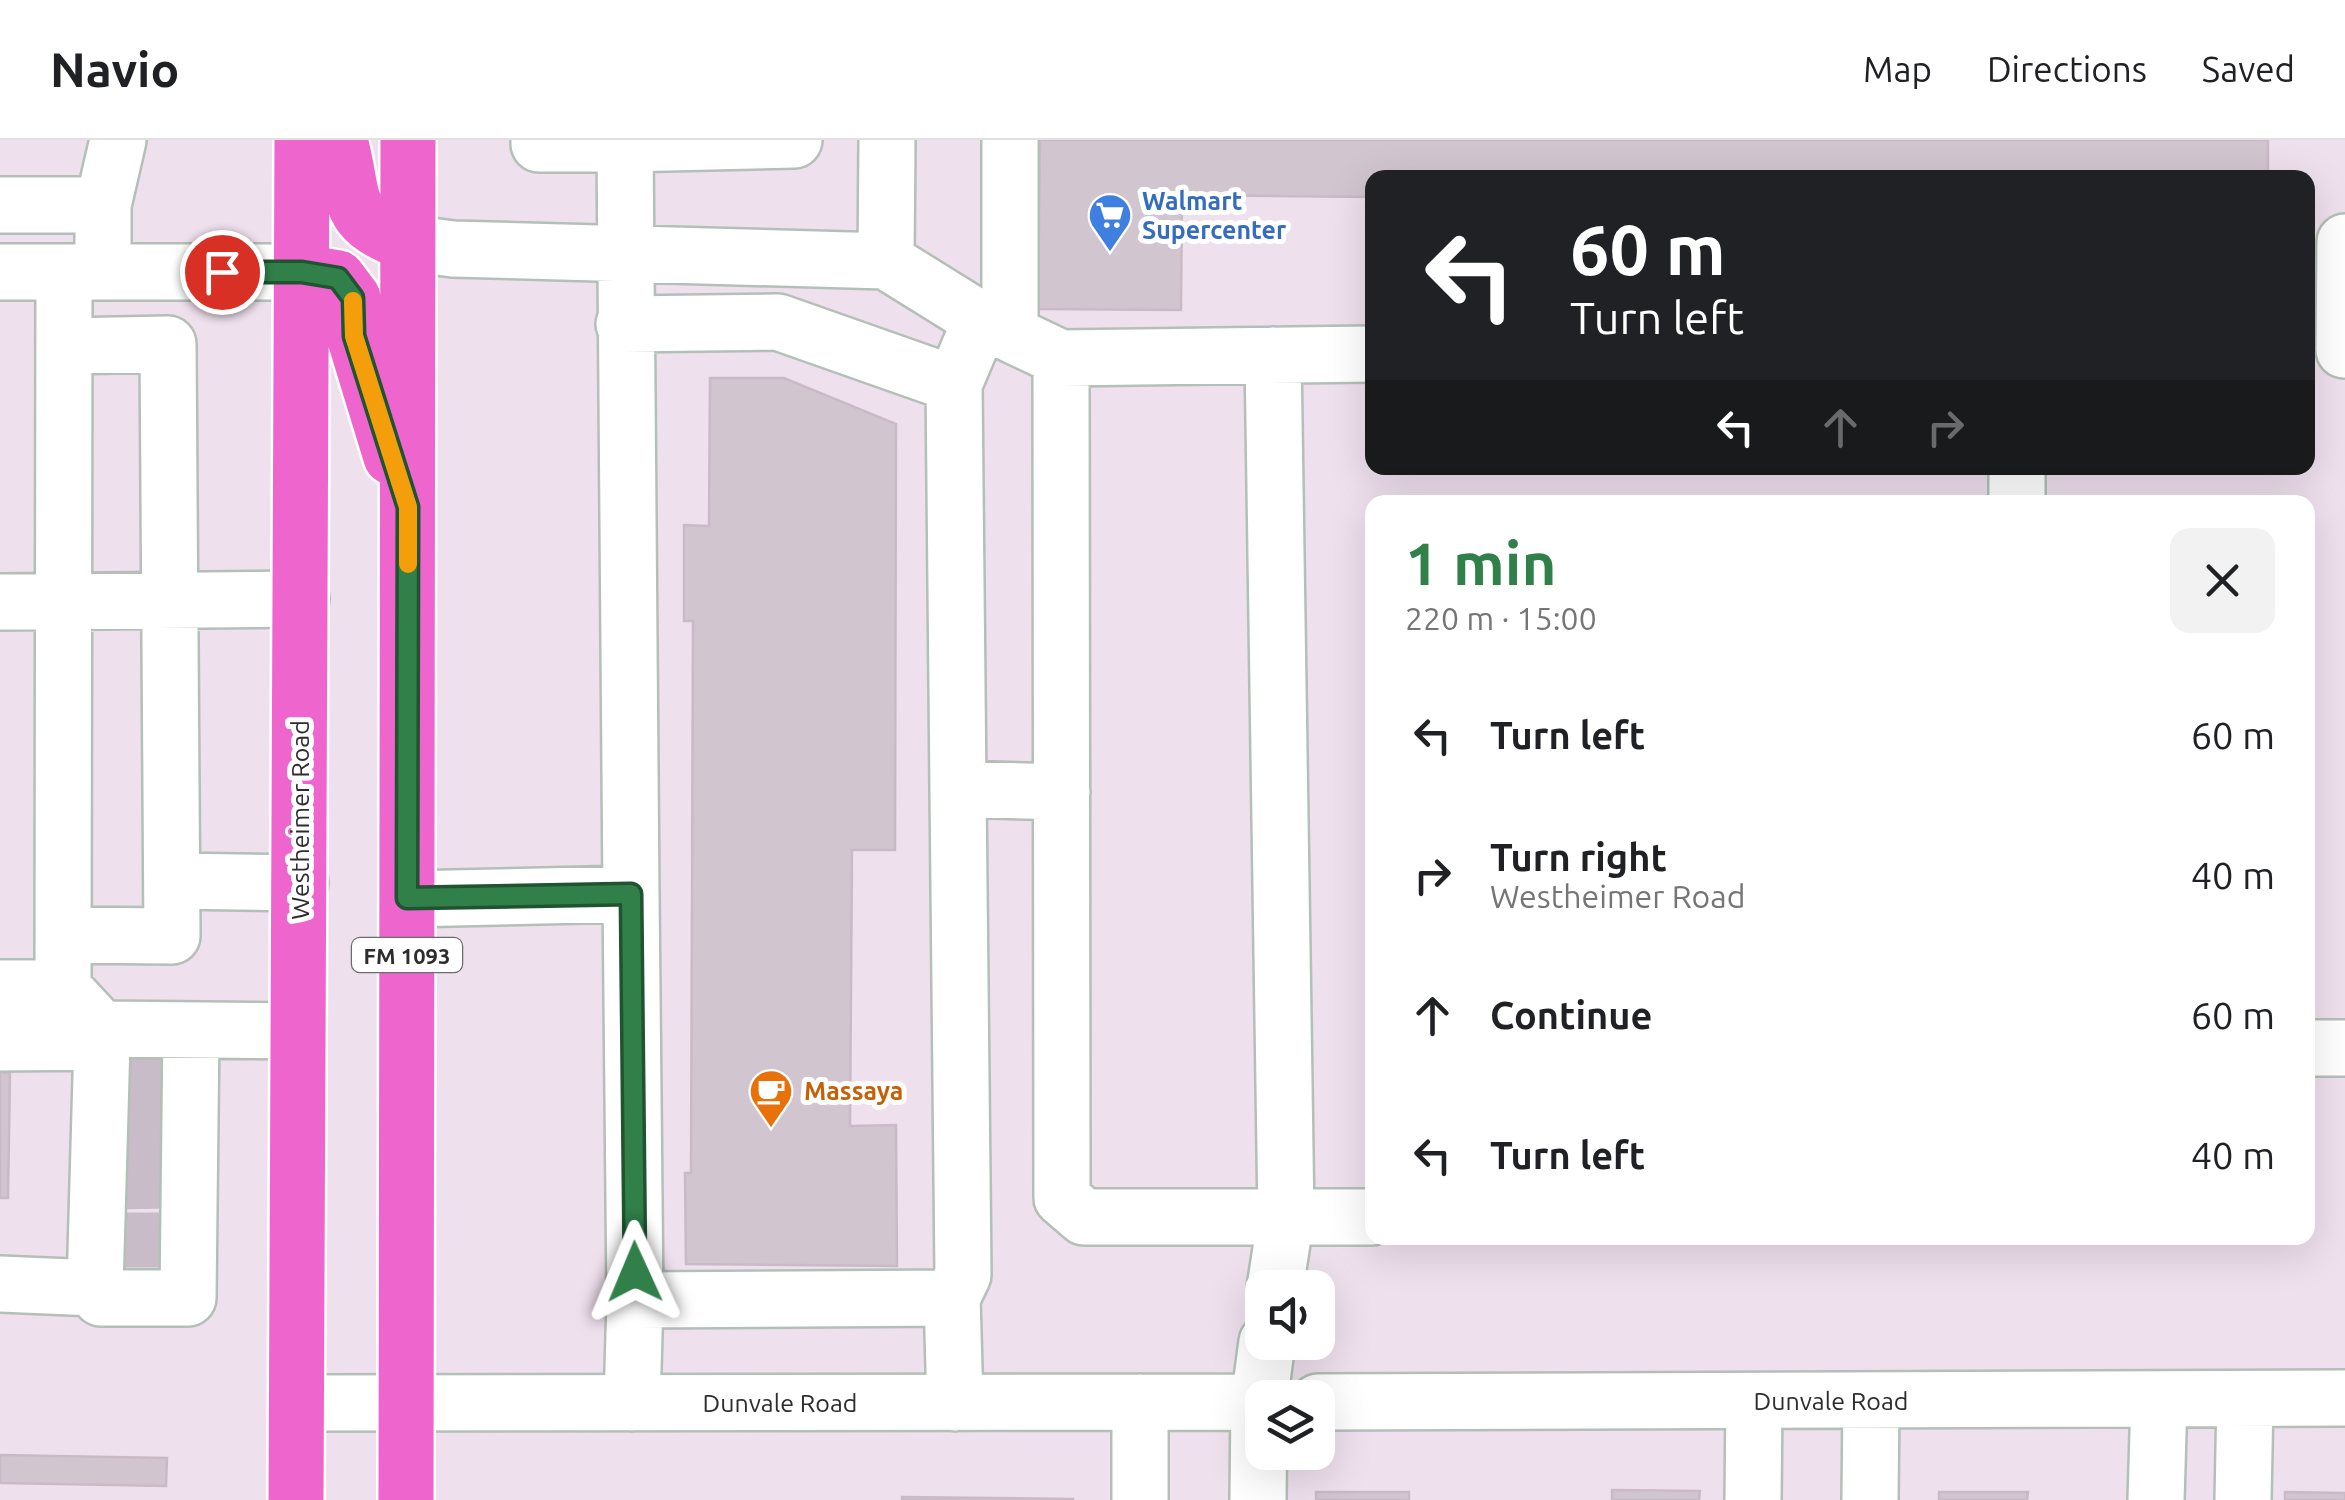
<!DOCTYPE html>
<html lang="en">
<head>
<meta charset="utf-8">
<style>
  body { margin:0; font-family:Ubuntu,sans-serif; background:#f2f2f2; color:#202124; height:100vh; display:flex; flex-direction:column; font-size:38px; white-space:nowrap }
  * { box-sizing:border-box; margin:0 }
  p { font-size:32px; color:#757577 }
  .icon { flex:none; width:55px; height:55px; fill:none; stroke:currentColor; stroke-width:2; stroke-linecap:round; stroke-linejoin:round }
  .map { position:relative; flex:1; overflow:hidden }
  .sheet { position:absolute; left:1365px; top:355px; width:950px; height:750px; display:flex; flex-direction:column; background:#fff; border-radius:20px; box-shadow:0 10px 40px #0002 }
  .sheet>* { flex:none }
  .hud { position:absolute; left:1365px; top:30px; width:950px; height:305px; border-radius:20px; box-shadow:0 10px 40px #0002; background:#202124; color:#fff; overflow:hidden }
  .tools { position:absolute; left:1245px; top:1130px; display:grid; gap:20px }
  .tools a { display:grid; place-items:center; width:90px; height:90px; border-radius:20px; background:#fff; box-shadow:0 10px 40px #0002; font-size:50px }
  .pin { position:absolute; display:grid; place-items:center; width:85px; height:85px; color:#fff; margin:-42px; border:5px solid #fff; border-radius:50%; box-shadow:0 2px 10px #0007 }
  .me { position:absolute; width:110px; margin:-55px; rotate:359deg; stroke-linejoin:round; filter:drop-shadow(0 0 8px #0008) }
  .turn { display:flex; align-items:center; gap:35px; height:210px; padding:0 40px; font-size:45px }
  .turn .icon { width:130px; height:130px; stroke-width:2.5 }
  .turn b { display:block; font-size:70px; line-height:85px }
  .lanes { display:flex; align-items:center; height:95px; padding:0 40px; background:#0003; justify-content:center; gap:50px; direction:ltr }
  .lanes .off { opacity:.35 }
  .round { display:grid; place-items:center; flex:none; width:105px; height:105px; border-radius:20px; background:#f2f2f2 }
  .summary { display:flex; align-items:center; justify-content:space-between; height:170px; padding:0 40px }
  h1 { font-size:60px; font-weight:700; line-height:75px; color:#31804a }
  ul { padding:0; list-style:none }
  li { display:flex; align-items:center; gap:30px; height:140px; padding:0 40px }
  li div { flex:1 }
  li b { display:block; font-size:38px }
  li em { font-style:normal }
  header { display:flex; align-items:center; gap:60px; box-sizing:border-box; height:140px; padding:0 50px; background:#fff; border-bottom:2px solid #e0e0e0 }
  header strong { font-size:48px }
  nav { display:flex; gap:55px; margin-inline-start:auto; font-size:35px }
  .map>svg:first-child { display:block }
</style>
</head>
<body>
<header>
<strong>Navio</strong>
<nav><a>Map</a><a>Directions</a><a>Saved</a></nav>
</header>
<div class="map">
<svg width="2345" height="1360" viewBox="0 0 2345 1360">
  <rect width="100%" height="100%" fill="#eee0ed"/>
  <path fill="#d1c5d0" stroke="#cabac8" stroke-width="2.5" d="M1040 0H2268V38H1372V57L1182 55 1181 170 1038 169Z
    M710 238H784L896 284 895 710H852L850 986 896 985 897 1126 686 1124 685 1033H691L693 481H684V385L709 386Z
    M0 932 10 933 8 1058H0Z
    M0 1315 167 1318 166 1346 0 1343Z
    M1612 1350 1700 1351 1699 1360H1612Z
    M1316 1352H1409V1360H1316Z
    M1939 1352H2028L2027 1360H1939Z
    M2285 1352 2345 1353V1360H2285Z
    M902 1357 1073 1359V1360H902Z"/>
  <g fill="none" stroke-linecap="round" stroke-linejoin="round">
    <path stroke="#c7bcc7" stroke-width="55" stroke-dasharray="55 28" stroke-linecap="butt" d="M119 942 168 940
      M120 992 168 991
      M117 1042 168 1041
      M120 1100H168"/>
    <g stroke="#b4c0b7" stroke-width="60">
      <path id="minor" d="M625 4 794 0
        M0 65H103
        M407 103 453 109 886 121 981 180 1061 218 1372 214
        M886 121 887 0
        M0 132H302
        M103 132V65L118 0
        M981 180 954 244 958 649 1062 652
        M624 184 778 182 954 244
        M1010 193V0
        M2344 210 2345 102
        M1273 215 1286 1077 1275 1148
        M1061 218 1062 1058 1084 1077H1372
        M2017 328V362
        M0 462 301 459
        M172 741 300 743
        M631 754 635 1160 952 1158 955 1263
        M407 759 631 754 625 4H539V0
        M63 795 172 796 168 204 64 206
        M0 848H63L101 889 102 902 95 1148 0 1144
        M63 848 64 132
        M101 889 298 891
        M0 903 102 902
        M2308 908H2345
        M95 1148 101 1158H188L191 890
        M952 1158 963 1135 958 649
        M1318 1262 2345 1258
        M298 1263 1262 1262
        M632 1263 635 1160
        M1140 1360V1262
        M1258 1360 1259 1262 1267 1202
        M1753 1360 1754 1262
        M1870 1360 1871 1261
        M2156 1360 2159 1259
        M2243 1360 2245 1259"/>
    </g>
    <g stroke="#fff" stroke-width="60">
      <path id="major" d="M340 0C356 57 341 81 407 103
        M302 132 338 138 353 158 354 196 391 317
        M296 1360 302 0
        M406 1360 408 0"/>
    </g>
    <use href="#minor" stroke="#fff" stroke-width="55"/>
    <use href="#major" stroke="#ee66cd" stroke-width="55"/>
  </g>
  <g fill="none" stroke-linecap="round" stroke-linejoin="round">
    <g stroke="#205330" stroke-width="25">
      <path id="route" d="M222 132H302L338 138 353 158 354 196 408 367 407 758 631 754 635 1132"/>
    </g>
    <use href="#route" stroke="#31804a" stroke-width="18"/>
    <path stroke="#f59e0b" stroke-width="18" d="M353 161 354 196 408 367V424"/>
  </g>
  <defs>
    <g id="supermarket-pin" transform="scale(2.25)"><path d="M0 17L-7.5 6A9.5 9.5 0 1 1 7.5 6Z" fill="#3f7fe0" stroke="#fff"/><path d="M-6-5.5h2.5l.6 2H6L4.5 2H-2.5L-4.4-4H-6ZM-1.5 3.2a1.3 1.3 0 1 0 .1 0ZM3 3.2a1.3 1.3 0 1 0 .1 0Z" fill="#fff"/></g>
    <g id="cafe-pin" transform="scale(2.25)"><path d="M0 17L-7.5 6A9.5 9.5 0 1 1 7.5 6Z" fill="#e8710a" stroke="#fff"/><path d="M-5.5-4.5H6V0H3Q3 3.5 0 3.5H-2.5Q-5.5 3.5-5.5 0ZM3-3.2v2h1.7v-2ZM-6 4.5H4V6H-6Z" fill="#fff"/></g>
  </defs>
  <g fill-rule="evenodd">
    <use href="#supermarket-pin" x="1110" y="75"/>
    <use href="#cafe-pin" x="771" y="951"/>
  </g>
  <g text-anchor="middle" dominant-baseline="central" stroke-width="10" stroke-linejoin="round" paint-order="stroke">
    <rect fill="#fff" stroke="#6c6c6c" stroke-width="2.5" x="352" y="798" width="110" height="34" rx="8"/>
    <g font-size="22" font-weight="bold" fill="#2d2d2d">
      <text x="407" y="815">FM 1093</text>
    </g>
    <g font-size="25" font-weight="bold" fill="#366cbe" stroke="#fff" text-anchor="start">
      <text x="1142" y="61">Walmart<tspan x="1142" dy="29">Supercenter</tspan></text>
    </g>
    <g font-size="25" fill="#2d2d2d" stroke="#fff">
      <text transform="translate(300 680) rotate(-90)">Westheimer Road</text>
      <text x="1831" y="1261">Dunvale Road</text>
      <text x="780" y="1263">Dunvale Road</text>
    </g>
    <g font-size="25" font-weight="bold" fill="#c56008" stroke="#fff" text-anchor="start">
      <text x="804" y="951">Massaya</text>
    </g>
  </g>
</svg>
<div class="tools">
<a><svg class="icon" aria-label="sound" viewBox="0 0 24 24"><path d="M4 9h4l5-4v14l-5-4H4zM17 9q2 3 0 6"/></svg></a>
<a><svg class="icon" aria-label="layers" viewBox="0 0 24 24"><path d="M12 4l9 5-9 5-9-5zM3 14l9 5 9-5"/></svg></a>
</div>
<div class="pin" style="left:222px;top:132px;background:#d93025"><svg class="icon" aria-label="arrive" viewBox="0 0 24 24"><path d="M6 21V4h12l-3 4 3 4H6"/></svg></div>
<svg class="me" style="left:635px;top:1132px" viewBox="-20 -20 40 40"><path d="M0-17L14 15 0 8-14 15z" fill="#31804a" stroke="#fff" stroke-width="4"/></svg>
<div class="hud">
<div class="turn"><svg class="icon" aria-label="left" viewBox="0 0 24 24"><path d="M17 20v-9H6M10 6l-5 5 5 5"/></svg><div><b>60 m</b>Turn left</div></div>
<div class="lanes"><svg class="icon" aria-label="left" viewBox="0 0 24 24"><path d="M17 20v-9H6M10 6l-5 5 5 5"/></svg><svg class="icon off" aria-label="ahead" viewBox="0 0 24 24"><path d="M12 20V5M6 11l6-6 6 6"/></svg><svg class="icon off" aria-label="right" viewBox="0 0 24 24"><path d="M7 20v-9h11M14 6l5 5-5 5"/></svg></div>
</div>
<section class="sheet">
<div class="summary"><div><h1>1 min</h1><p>220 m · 15:00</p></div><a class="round"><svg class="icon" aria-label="close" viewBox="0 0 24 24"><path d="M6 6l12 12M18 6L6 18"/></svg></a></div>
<ul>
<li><svg class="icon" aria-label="left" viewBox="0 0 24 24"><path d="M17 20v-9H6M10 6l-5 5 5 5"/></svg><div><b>Turn left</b></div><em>60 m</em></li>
<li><svg class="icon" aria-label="right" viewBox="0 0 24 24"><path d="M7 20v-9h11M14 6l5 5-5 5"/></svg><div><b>Turn right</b><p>Westheimer Road</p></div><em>40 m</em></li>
<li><svg class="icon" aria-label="ahead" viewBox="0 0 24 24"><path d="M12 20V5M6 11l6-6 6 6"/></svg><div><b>Continue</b></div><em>60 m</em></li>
<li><svg class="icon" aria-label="left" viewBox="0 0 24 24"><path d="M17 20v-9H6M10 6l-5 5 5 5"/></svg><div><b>Turn left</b></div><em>40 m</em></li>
</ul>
</section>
</div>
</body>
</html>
